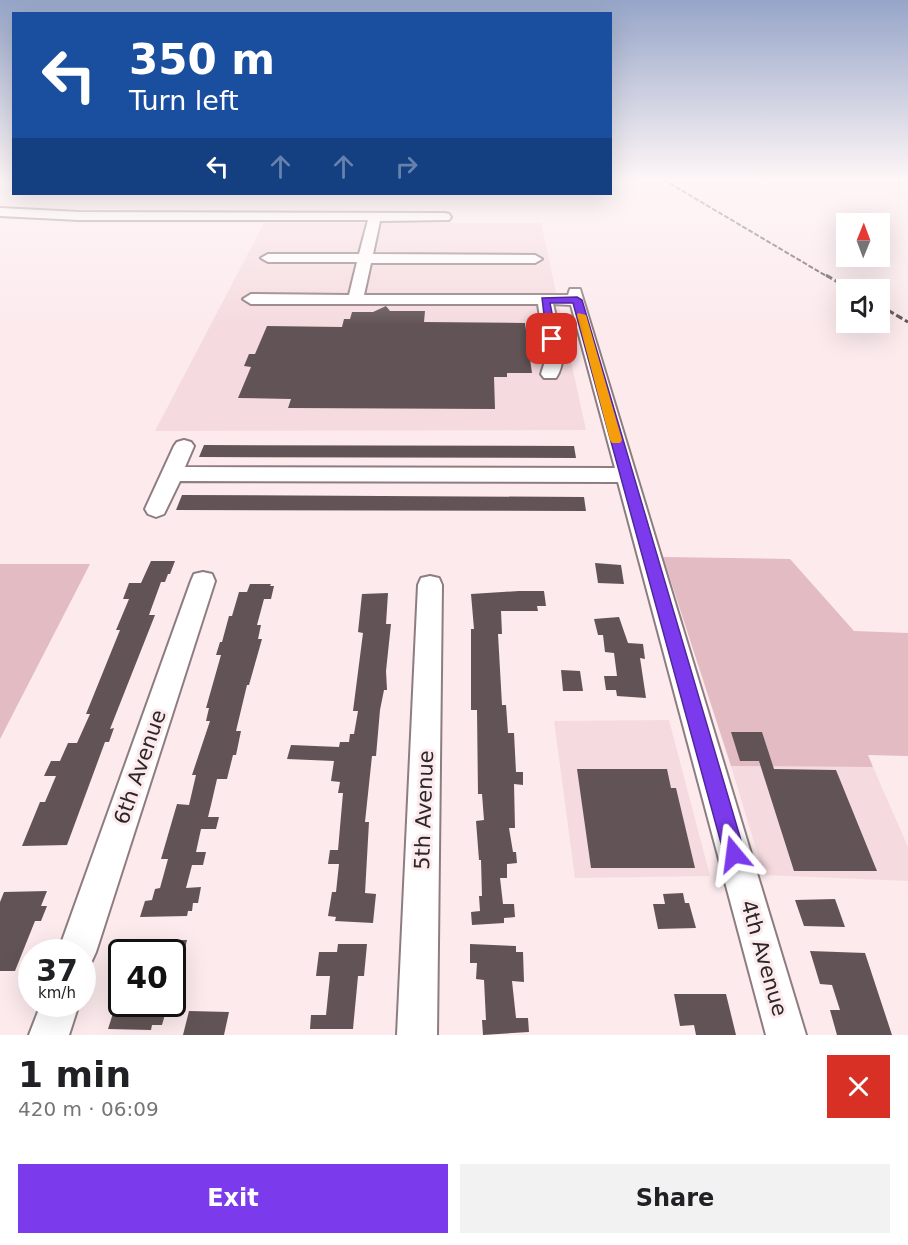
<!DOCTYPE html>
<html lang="en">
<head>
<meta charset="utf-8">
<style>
  body { margin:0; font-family:"DejaVu Sans",sans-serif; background:#f2f2f2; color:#202124; height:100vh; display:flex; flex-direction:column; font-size:22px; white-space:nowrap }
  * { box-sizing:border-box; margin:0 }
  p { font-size:20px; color:#757577 }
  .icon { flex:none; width:33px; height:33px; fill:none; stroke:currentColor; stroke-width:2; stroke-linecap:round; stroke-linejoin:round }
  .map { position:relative; height:1035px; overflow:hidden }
  .drawer { display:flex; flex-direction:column; background:#fff; flex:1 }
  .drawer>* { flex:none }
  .top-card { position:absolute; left:12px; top:12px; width:600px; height:183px; border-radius:0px; box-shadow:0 6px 24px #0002; background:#1a4fa0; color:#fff; overflow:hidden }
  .needle { width:39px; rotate:1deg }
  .controls { position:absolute; left:836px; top:213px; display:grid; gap:12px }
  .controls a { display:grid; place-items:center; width:54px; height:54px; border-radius:0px; background:#fff; box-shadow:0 6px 24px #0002; font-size:30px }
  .speed { position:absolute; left:18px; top:939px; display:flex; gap:12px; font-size:30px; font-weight:700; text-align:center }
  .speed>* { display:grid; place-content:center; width:78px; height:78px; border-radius:50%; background:#fff; box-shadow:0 6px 24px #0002; line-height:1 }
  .speed small { font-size:15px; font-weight:400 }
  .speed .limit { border:3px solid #111; border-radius:9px; background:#fff; color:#111 }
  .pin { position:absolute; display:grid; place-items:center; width:51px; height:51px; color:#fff; margin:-26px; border-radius:12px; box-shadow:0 3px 9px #0006 }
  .me { position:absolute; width:66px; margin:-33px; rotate:344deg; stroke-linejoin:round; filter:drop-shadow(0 0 4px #0008) }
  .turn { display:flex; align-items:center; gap:21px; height:126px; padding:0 18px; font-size:27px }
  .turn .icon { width:78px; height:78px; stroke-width:2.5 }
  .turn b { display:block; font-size:42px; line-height:51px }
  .lanes { display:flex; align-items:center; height:57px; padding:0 18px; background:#0003; justify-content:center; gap:30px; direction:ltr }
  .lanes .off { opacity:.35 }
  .round { display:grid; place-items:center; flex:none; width:63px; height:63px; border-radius:0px; background:#f2f2f2 }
  .head { display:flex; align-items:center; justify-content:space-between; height:102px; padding:0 18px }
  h1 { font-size:36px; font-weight:800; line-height:45px }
  .primary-button { display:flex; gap:12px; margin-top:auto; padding:12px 18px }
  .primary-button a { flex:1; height:69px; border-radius:0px; background:#7c3aed; color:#fff; font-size:24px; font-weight:800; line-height:69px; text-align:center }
  .primary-button a+a { background:#f2f2f2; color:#202124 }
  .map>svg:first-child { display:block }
</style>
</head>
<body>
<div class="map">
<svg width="908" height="1035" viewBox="0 0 908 1035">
  <rect width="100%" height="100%" fill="#fceaed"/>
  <path fill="#f5dbdf" d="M264 223H541L586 430 155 431Z
    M669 720 710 876 575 878 554 721Z
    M731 766 873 767 908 847V881L764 875Z"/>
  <path fill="#e3bbc2" d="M663 557 790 559 854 631 908 633V756L868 755 873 767 731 766Z
    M0 564H90L0 739Z"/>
  <path fill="#625456" d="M386 306 390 311H425L424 322 525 323 532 373H507V377H494L495 409 288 408 291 399 238 398 251 367 244 366 249 354H255L267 326 342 327 344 319H350L352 312H373Z
    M204 445 574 446 576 458 199 457Z
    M182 495 584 497 586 511 176 510Z
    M151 561H175L170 574H168L165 582H161L149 615H155L110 729 114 728 109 742H105L67 845 22 846 40 802H45L56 776H44L51 761H60L68 743H77L90 714H86L120 630H116L129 599H123L129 583H141Z
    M595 563 621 565 624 584 598 583Z
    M250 584H271L270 586H274L271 599H264L257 625H261L258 639H262L249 685H247L236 731H241L236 755H233L227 779H217L211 805 208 817H219L216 829H201L196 852H206L203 865H192L186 888 201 887 198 903H193L192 911H188L187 916 140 917 145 901 152 900 155 889 160 888 168 859H161L177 804 189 805 196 775H192L210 721H206L209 708H206L221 655H216L220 642H222L229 616H232L239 592H247Z
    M519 591H544L546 606H537L538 611H501L502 634H498L502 705H506L508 733H514L516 772H523V785L514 784 515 828H509L513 852H516L517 863 507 864V878H500L503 904H514L515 917 504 918V923L472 925 471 912 480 911 479 896H482L481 860H479L476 821 484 820 482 794H478L477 710H471V629H474L471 594Z
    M388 593 386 624H391L386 671 387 690H384L380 710 376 756H372L365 822H369L365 893 376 894 373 923 335 921 336 917 328 916 332 892H336L339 864H328L330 850H338L343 793H338L340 782 331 781 334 761 287 759 291 745 339 747 340 742H349L350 734H354L358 711H353L363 633 358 632 362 594Z
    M619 617 628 643 643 644 645 659 640 658 646 698 617 696 616 690H606L604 676H617L614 653 605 652 603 635H598L594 619Z
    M561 670 580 671 583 691H563Z
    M731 732H762L774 769 836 770 877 871H794L759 761H740Z
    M577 769H667L671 788H676L695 868H591Z
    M47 891 41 906H47L41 921H35L15 971H0V902L4 892Z
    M683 893 685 903H689L696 928 658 929 653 904H665L663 894Z
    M835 899 845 927 804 926 795 900Z
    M132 940H187L177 980H172V952H128Z
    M338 944H367L364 976H358L353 1029H310L311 1015H326L330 976H316L319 952H337Z
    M470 944 516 946V952H523L524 982 512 981 516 1018H528L529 1032 483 1035 482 1020H486L484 980 476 979 477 963H470Z
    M810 951 865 953 892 1035H837L830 1010H840L832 985 820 984Z
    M674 994H726L736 1035H696L694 1025 680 1026Z
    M116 1004H168L162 1025H152L151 1030 108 1029Z
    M189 1011 229 1012 224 1035H183Z"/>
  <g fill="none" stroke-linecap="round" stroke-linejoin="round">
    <g stroke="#8e7d80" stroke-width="4">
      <path id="minor" d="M0 208 79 212 445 213 449 214 451 217 449 220 380 221 373 254 535 255 542 259 535 263H371L364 295H568L570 289H580L806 1035H766L618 482 180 481 164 514 156 517 148 514 145 509 174 446 177 442 184 440 191 442 194 446 185 467 615 468 571 305 553 304C558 327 570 357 556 378H544L541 374 546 358 538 304H251L243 299 251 294 349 295 357 262H268L261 258 268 254H359L368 220H79L0 216Z
        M203 572 212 574 215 581 96 952 90 965 82 968V952H58L191 581 194 574Z
        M430 576 439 578 442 585 437 1035H397L418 585 421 578Z
        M41 1004H79L69 1035H29Z"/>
    </g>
    <use href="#minor" fill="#fff" fill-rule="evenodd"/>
    <path stroke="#5c5355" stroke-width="2" stroke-dasharray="5 2" stroke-linecap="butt" d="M664 180 828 277"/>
    <path stroke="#5c5355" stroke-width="3" stroke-dasharray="7 3" stroke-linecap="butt" d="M826 275 851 290
      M879 305 908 322"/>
  </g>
  <linearGradient id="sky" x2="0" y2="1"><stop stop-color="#96a5c8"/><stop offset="0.55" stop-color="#fef6f7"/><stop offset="1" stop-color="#fef6f7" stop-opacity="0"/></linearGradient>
  <rect width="908" height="325" fill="url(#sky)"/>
  <path fill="#7c3aed" stroke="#51269a" stroke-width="1.5" d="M577 297 582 300 745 854 742 861 734 864 727 861 724 854 573 303H550L557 339 552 342 547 339 542 298Z"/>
  <path fill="#f59e0b" d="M578 313 586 315 622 440 620 443H612L610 440 577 315Z"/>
  <g text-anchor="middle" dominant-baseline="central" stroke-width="6" stroke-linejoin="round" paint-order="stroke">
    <g font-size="21" fill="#2c2627" stroke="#fceaed">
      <text transform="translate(140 767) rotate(-71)">6th Avenue</text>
      <text transform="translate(424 810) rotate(-88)">5th Avenue</text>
      <text transform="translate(764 958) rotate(74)">4th Avenue</text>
    </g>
  </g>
</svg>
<div class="controls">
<a><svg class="needle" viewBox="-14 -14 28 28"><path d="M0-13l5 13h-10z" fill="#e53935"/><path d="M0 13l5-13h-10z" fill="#757577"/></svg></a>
<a><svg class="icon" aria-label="sound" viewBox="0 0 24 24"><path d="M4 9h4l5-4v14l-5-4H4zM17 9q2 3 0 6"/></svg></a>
</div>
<div class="speed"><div>37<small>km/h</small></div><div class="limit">40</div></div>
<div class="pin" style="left:552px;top:339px;background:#d93025"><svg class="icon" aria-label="arrive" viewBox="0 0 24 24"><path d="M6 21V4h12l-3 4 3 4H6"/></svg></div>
<svg class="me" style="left:734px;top:854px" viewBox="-20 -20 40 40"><path d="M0-17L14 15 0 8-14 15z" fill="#7c3aed" stroke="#fff" stroke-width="4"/></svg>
<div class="top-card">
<div class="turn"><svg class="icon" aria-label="left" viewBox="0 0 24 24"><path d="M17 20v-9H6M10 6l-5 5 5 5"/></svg><div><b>350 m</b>Turn left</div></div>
<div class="lanes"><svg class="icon" aria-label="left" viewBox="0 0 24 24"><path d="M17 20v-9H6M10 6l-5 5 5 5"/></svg><svg class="icon off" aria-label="ahead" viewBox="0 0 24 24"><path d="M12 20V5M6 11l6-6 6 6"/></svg><svg class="icon off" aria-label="ahead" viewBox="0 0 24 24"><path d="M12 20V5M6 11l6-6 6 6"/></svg><svg class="icon off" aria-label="right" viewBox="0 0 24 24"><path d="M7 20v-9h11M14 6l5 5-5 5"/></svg></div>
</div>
</div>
<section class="drawer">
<div class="head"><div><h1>1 min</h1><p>420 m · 06:09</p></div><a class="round" style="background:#d93025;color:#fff"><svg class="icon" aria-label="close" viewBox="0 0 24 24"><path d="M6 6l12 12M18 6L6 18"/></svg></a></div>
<div class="primary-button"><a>Exit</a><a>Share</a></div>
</section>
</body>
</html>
